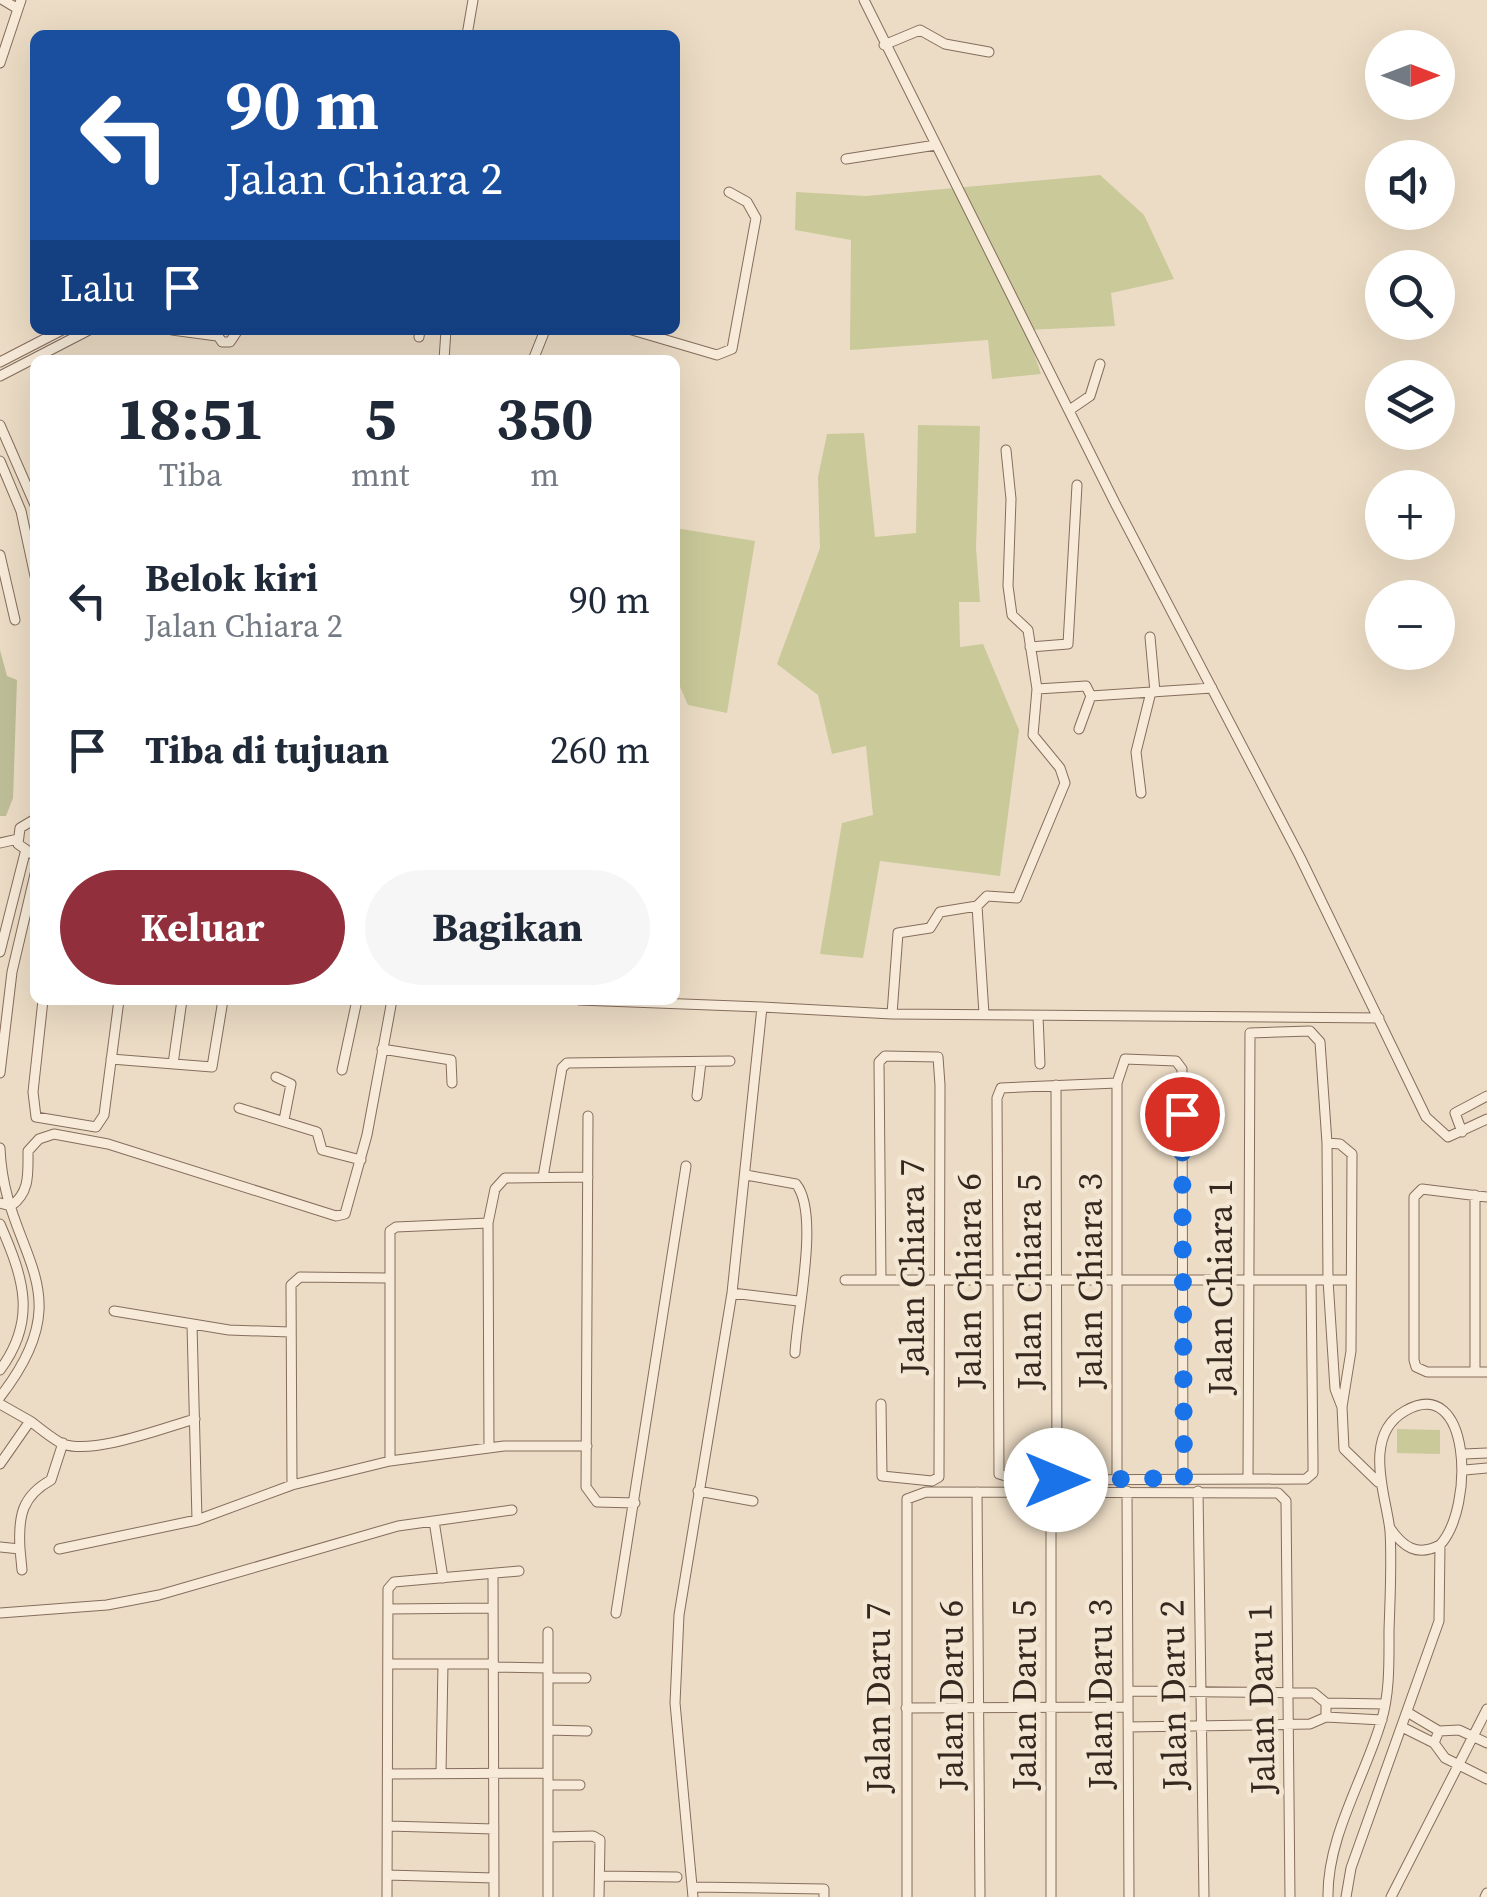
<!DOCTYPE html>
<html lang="id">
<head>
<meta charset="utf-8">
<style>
  body { margin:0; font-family:"Source Serif 4",serif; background:#f6f6f7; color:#1f2937; height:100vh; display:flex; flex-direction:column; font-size:38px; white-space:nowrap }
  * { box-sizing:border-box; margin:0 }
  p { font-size:32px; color:#747a83 }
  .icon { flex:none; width:55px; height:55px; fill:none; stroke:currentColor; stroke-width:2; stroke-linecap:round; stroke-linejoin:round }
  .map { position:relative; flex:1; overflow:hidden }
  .details { position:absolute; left:30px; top:355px; width:650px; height:650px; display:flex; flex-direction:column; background:#fff; border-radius:15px; box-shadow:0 10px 40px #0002 }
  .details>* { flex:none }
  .guide { position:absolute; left:30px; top:30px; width:650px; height:305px; border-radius:15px; box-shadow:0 10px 40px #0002; background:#1a4fa0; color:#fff; overflow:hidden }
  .needle { width:65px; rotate:90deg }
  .tools { position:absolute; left:1365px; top:30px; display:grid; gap:20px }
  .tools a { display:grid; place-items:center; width:90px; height:90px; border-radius:50%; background:#fff; box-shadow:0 10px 40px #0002; font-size:50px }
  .pin { position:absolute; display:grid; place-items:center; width:85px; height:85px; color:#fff; margin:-42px; border:5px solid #fff; border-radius:50%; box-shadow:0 2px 10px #0007 }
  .me { position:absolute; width:110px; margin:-55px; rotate:90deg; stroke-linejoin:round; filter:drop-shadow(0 0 8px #0008) }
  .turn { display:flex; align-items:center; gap:35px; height:210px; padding:0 30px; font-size:45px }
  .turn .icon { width:130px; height:130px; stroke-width:2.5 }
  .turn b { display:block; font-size:70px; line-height:85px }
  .then { display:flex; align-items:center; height:95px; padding:0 30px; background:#0003; gap:20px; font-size:38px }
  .eta { display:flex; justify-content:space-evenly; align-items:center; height:170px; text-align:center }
  .eta b { font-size:60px; font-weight:700; line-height:70px }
  .action { display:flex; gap:20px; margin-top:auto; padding:20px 30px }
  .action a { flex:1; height:115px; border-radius:60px; background:#91303c; color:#fff; font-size:40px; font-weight:700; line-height:115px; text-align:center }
  .action a+a { background:#f6f6f7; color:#1f2937 }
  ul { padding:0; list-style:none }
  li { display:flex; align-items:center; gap:30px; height:150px; padding:0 30px }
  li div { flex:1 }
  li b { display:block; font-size:38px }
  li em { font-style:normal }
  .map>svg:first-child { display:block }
</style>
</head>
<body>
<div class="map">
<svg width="1487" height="1897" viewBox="0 0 1487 1897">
  <rect width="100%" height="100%" fill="#ecdcc5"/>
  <path fill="#c9c99a" d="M1100 175 1144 215 1174 279 1111 293 1115 326 1026 330 1041 374 992 379 988 340 850 350 851 240 795 230 796 192 866 196Z
    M918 425 980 426 976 548 980 602H959L960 647 983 644 1019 730 1000 876 880 861 863 958 820 954 842 823 873 815 866 746 832 754 818 695 777 664 820 548 818 477 827 434 864 433 875 537 916 533Z
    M675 528 755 541 727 713 688 705 675 675Z
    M1397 1429 1440 1430V1454L1397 1453Z"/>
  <path fill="#bebe98" d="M0 650 7 676 17 680 13 798 6 816H0Z"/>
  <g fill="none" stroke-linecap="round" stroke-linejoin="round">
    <g stroke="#856d5c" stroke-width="11">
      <path id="street" d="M3 0 18 9 21 0
        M864 0 1115 503 1300 857 1426 1117 1448 1137 1487 1119
        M467 35 473 0
        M884 45 920 30 945 44 989 52
        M0 63 18 9
        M846 159 936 145
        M172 330 217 336
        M632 330 717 355 732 349 756 218 747 202 729 192
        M216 333 222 342H230L238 330
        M419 337 420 330
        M444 360 446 330
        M533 360 545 330
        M0 362 62 330
        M0 376 89 330
        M1071 409 1090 396 1100 364
        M0 425 35 505
        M0 461 21 511 35 576
        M0 555 15 620
        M1150 637 1155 692
        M1030 647 1068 644 1077 485
        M1037 689 1086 686 1091 696 1212 688
        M1079 729 1091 696
        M1141 793 1136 752 1151 692
        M35 819 20 828 18 844 35 856
        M0 843 18 839
        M0 952 25 853
        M43 1000 33 1092 36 1117 96 1127 104 1115 119 1000
        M579 1000 762 1007
        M892 1014 898 933 930 928 940 912 977 906
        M984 1014 977 906 987 896 1017 898 1065 783 1060 768 1033 735 1037 689 1028 630 1012 615 1008 586 1011 499 1006 450
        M1038 1016 1040 1064
        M382 1049 451 1060 452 1083
        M111 1059 212 1067 223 1000
        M173 1064 182 1000
        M342 1070 357 1000
        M0 1073 12 972 35 874
        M276 1077 291 1084 284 1120
        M1117 1083V1480
        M1056 1085 1057 1479
        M697 1096 701 1062
        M239 1108 317 1132 322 1150 361 1160
        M588 1116 586 1487 597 1502 635 1503
        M1462 1132 1455 1113 1487 1096
        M0 1148C4 1256 86 1287 0 1397
        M746 1175 796 1184C820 1213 797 1313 795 1353
        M543 1177 562 1068 567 1063 730 1061
        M1487 1197 1422 1189 1414 1197V1360L1416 1367 1427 1372H1487
        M0 1203 11 1206C30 1192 28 1174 28 1151L39 1139 54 1134 108 1144 336 1216 345 1214 367 1135 392 1000
        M0 1224C23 1277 38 1319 0 1370
        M845 1280H1350
        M881 1280 879 1062 885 1056 938 1057 940 1085 939 1477 932 1481 882 1476 881 1404
        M732 1293 798 1301
        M114 1311 229 1330 290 1332
        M192 1325 197 1520
        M1475 1372V1195
        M0 1404 30 1421
        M1342 1407 1344 1449 1378 1482
        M489 1448 488 1223 495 1189 505 1178 588 1177
        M1464 1454 1487 1453
        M390 1461V1231L396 1227 488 1223
        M0 1464 30 1421C40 1428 52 1439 63 1444 94 1455 163 1428 195 1419
        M1465 1470 1487 1468
        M1183 1478 1182 1069 1176 1061 1125 1059 1117 1083 1001 1088 997 1098 999 1474 1019 1480 1306 1479 1313 1473V1462L1311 1280
        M1248 1478 1250 1033 1310 1031 1320 1042 1327 1143 1328 1280 1335 1389 1342 1407 1351 1351 1352 1154 1340 1144 1327 1143
        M292 1485 291 1285 300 1277 387 1278
        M698 1491 753 1501
        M1127 1491 1129 1897
        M1198 1491 1204 1897
        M977 1492 980 1897
        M1051 1493V1897
        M434 1521 443 1578
        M0 1547 20 1549C18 1516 22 1496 51 1480L63 1443
        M20 1549 22 1570
        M59 1549 197 1520 292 1485 390 1461 504 1446H587
        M493 1574 494 1897
        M388 1609 493 1608
        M0 1613 107 1605 159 1595 398 1526 512 1510
        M616 1613 686 1166
        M548 1632V1897
        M388 1664H494
        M494 1667 548 1668
        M548 1678H586
        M1128 1691 1314 1693 1326 1703V1717L1310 1724 1128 1727
        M1326 1703 1385 1704
        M906 1708 1128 1707
        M1407 1712 1439 1731
        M1326 1717 1382 1720
        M1402 1727 1434 1743
        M548 1730 587 1731
        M1487 1743 1459 1730 1439 1731 1434 1743 1445 1758 1487 1779
        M441 1773 443 1664
        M388 1774 548 1773
        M548 1785H580
        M388 1826 494 1829
        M548 1837 593 1836 600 1840 599 1897
        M387 1875 494 1878
        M600 1876 677 1877
        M693 1887 824 1889V1897
        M387 1897 388 1589 394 1582 519 1571
        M693 1897 675 1703 679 1615 732 1293 762 1007 892 1014 1379 1018
        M907 1897V1499L926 1492 1278 1493 1286 1501 1290 1897
        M1328 1897C1327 1837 1364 1779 1381 1722 1390 1694 1389 1660 1389 1631 1390 1598 1392 1564 1390 1531 1387 1498 1361 1436 1405 1411 1471 1373 1475 1507 1440 1545 1417 1557 1403 1547 1390 1528
        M1346 1897 1351 1868 1439 1621 1440 1545
        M1391 1897 1487 1709
        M1485 1897 1487 1893"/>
    </g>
    <use href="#street" stroke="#f7ead8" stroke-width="9"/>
  </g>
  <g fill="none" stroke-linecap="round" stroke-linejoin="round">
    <path stroke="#1a73e8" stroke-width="18" stroke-dasharray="0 32.4" d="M1056 1480 1184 1478 1182 1114"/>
  </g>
  <g text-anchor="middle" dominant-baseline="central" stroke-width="9" stroke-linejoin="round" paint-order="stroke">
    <g font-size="35" fill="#36281f" stroke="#f3e7d4">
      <text transform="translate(912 1267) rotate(-90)">Jalan Chiara 7</text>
      <text transform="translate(969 1281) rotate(-90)">Jalan Chiara 6</text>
      <text transform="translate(1090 1281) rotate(-90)">Jalan Chiara 3</text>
      <text transform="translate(1029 1282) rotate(-90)">Jalan Chiara 5</text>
      <text transform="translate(1220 1287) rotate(-90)">Jalan Chiara 1</text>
      <text transform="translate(1100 1694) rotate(-90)">Jalan Daru 3</text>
      <text transform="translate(951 1695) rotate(-90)">Jalan Daru 6</text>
      <text transform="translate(1024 1695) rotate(-90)">Jalan Daru 5</text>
      <text transform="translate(1173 1695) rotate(-91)">Jalan Daru 2</text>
      <text transform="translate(878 1698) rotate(-90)">Jalan Daru 7</text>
      <text transform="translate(1261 1699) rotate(-91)">Jalan Daru 1</text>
    </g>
  </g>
</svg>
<div class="tools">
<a><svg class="needle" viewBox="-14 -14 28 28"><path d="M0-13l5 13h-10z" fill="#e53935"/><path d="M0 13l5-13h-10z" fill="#747a83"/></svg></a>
<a><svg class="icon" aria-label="sound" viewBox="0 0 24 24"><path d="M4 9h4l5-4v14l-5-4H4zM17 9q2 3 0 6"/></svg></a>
<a><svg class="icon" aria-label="search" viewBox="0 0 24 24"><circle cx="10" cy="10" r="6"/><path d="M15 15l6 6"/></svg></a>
<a><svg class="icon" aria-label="layers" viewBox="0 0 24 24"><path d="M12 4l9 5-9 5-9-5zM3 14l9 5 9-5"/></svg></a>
<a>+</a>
<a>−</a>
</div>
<div class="pin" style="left:1182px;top:1114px;background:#d93025"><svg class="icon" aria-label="arrive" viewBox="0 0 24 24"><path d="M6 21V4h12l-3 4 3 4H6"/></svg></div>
<svg class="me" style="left:1056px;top:1480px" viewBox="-20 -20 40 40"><circle r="19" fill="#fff"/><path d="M0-13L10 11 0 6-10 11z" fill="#1a73e8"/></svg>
<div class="guide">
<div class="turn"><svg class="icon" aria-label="left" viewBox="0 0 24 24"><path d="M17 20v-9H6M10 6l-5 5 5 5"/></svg><div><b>90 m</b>Jalan Chiara 2</div></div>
<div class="then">Lalu<svg class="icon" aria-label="arrive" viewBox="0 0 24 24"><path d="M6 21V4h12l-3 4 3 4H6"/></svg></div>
</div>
<section class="details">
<div class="eta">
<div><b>18:51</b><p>Tiba</p></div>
<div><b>5</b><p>mnt</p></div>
<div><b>350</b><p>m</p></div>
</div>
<ul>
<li><svg class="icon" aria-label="left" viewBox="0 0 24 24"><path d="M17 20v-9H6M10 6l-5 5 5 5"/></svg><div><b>Belok kiri</b><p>Jalan Chiara 2</p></div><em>90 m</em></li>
<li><svg class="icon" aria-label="arrive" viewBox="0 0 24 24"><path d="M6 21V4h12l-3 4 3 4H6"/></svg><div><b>Tiba di tujuan</b></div><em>260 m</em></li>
</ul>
<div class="action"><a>Keluar</a><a>Bagikan</a></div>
</section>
</div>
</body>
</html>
